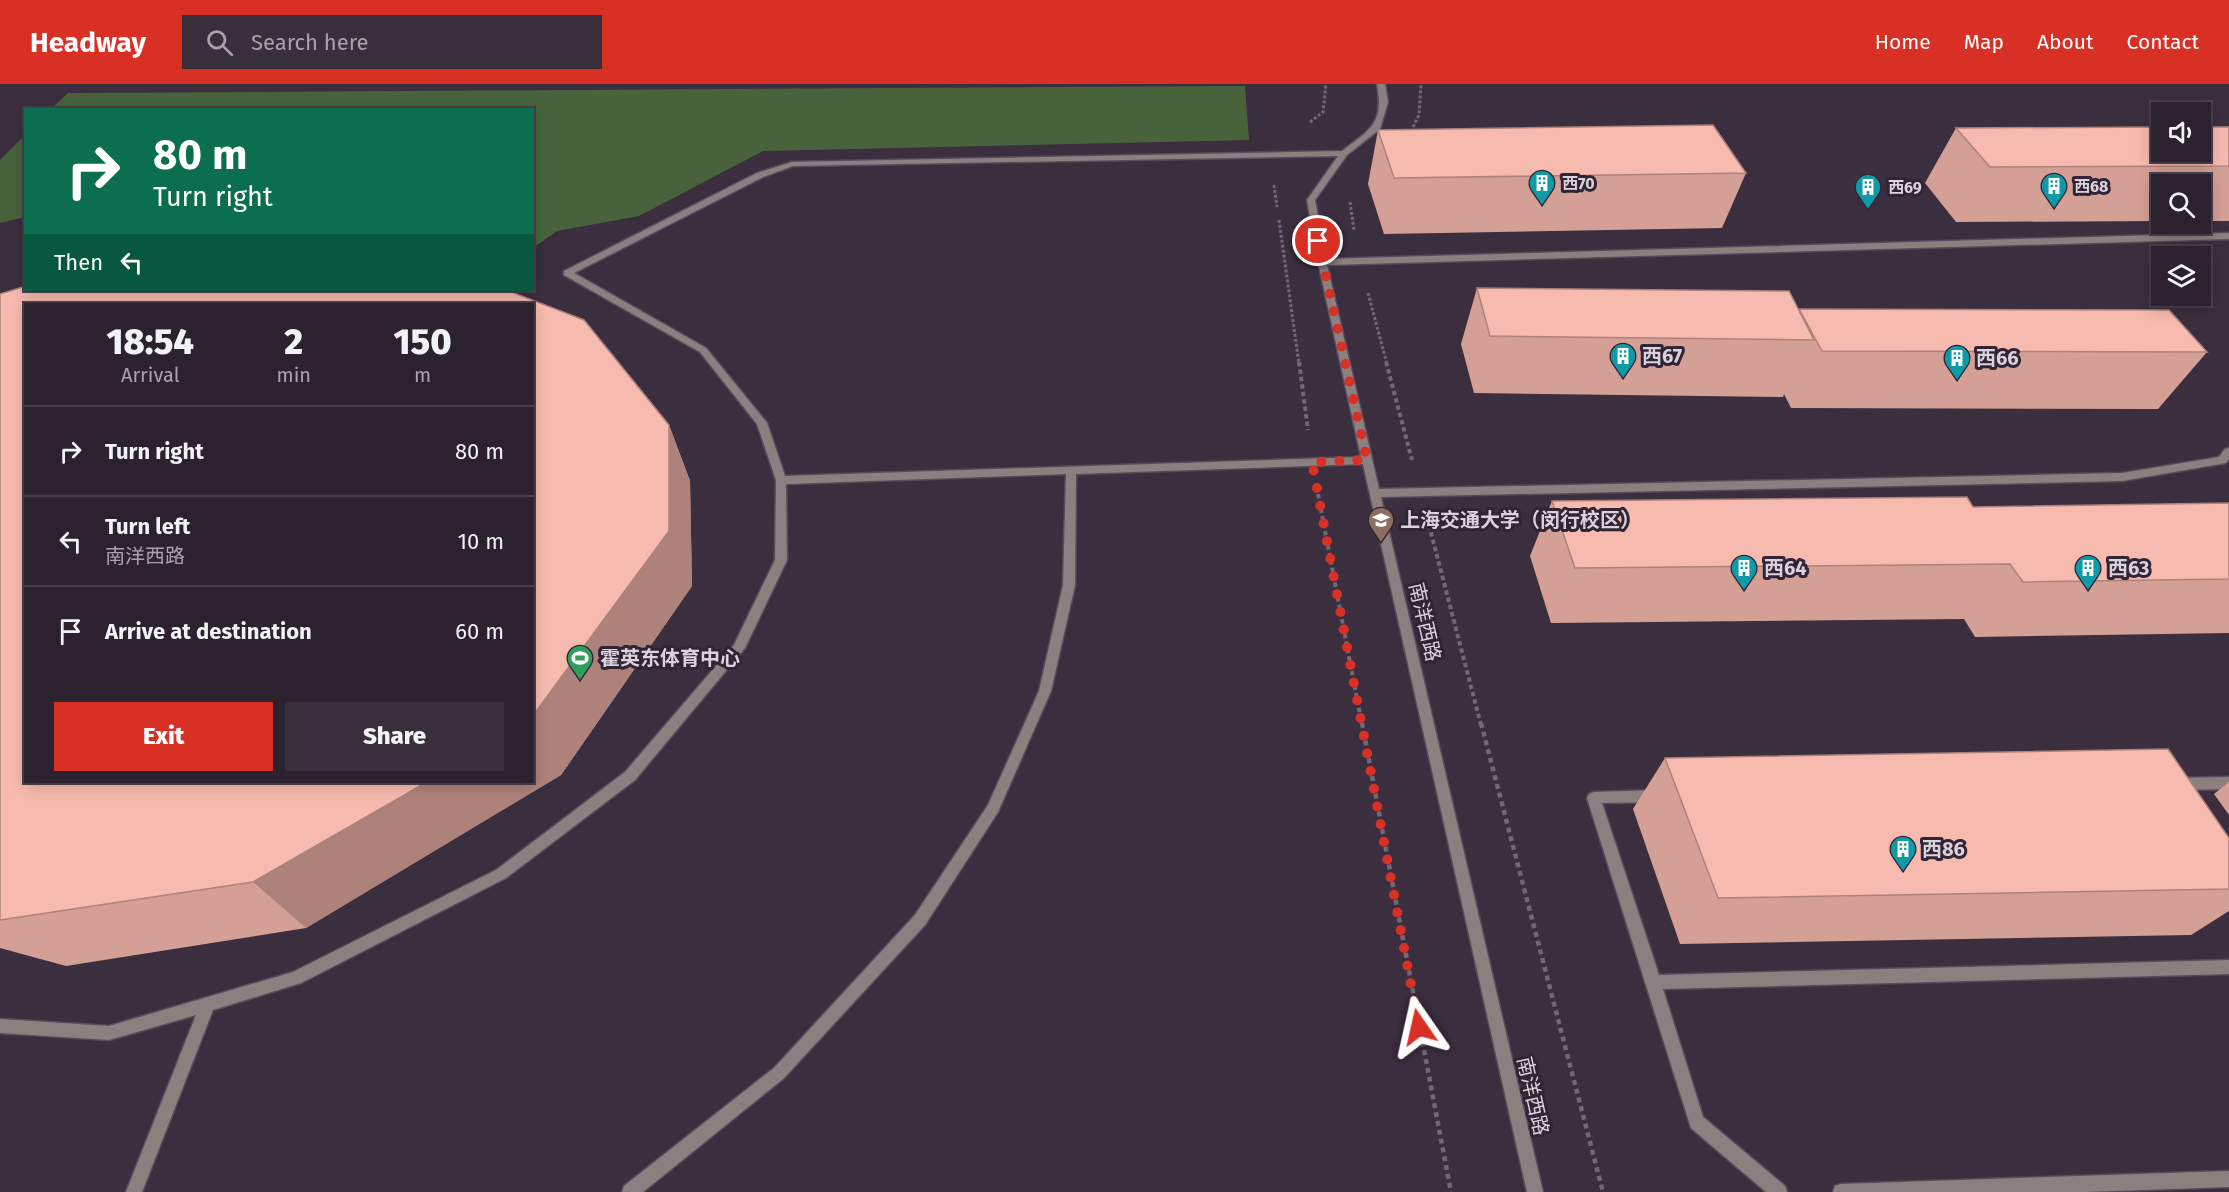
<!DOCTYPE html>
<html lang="en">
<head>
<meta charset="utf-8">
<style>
  body { margin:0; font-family:"Fira Sans","Noto Sans SC",sans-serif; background:#382f3b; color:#f1f3f6; height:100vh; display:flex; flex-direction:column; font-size:22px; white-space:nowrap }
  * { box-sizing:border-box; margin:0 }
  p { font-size:20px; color:#a6a4aa }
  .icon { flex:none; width:33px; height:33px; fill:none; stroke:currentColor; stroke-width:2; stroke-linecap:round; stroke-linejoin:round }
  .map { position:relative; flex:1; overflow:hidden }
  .details { position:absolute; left:24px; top:219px; width:510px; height:480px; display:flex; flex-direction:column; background:#2c222f; border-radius:0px; box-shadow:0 3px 15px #0003,0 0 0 2px #483f4b }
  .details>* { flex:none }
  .hud { position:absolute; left:24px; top:24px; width:510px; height:183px; border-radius:0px; box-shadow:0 3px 15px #0003,0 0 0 2px #483f4b; background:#0b6e4f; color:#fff; overflow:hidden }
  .buttons { position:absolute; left:2151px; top:18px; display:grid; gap:12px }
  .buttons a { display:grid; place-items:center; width:60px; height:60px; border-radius:0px; background:#2c222f; box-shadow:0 3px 15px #0003,0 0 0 2px #483f4b; font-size:30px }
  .pin { position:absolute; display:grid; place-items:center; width:51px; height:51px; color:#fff; margin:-26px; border:3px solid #fff; border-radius:50%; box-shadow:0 2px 6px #0007 }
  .me { position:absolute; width:66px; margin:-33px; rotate:349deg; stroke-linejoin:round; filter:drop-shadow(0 0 4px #0008) }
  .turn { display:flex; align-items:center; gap:21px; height:126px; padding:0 30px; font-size:27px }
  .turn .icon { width:78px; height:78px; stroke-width:2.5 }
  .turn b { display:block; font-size:42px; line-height:51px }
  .then { display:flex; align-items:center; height:57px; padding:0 30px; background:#0003; gap:12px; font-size:22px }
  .eta { display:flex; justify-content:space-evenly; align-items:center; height:102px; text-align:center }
  .eta b { font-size:36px; font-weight:800; line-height:42px }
  .cta { display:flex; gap:12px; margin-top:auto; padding:12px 30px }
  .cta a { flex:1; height:69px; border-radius:0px; background:#d93025; color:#fff; font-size:24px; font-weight:800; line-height:69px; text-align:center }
  .cta a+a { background:#382f3b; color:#f1f3f6 }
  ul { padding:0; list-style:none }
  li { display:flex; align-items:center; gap:18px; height:90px; padding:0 30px; border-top:2px solid #483f4b }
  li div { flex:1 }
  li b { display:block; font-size:22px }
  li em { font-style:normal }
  header { display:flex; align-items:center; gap:36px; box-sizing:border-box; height:84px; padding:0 30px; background:#d93025; color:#fff }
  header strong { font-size:28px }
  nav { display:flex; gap:33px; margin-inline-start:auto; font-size:21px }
  .search { width:420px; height:54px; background:#382f3b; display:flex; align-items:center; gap:15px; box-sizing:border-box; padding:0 21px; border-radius:0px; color:#a6a4aa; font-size:22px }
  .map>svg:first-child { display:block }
</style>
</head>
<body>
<header>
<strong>Headway</strong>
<div class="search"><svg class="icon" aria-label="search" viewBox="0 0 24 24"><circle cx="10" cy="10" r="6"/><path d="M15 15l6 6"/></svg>Search here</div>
<nav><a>Home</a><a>Map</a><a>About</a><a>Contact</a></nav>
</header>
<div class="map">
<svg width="2229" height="1108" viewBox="0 0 2229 1108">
  <rect width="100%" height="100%" fill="#3b2e3f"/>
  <path fill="#48633c" d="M1245 2 1249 56 763 67 639 132 557 147 533 164 532 26 51 25 68 9Z
    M25 51V133L0 139V76Z"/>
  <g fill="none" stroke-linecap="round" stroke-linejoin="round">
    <g stroke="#584c5b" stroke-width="3">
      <path id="service" d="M1377 0H1385L1388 18 1380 45 1347 71 1315 116 1326 175 2229 149V155L1327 181 1379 405 2122 389 2219 373 2225 365 2229 364V375L2226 379 2122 397 1381 413 1543 1108H1527L1363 380 1076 390 1075 501 1051 607 998 728 925 841 784 994 643 1108H622L624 1102 774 984 915 831 988 721 1039 607 1063 501 1066 390 786 400 787 476 745 564 635 696 506 794 301 899 213 926 142 1108H126L196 931 109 956 0 949V935L109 942 293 888 496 786 625 688 734 561 775 476 776 396 757 340 700 268 564 191V187L757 89 792 78 1342 67C1371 45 1384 40 1377 0ZM1338 72 1307 116 1318 178 1361 373 785 392 767 339 706 264 574 189 763 93 793 82Z
        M2229 693V705L2176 706 2171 704 2169 700 2171 696 2176 694Z
        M1658 706 1663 708 1665 712 1663 716 1658 718 1602 719 1659 891 2229 876V890L1663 905 1703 1033 1785 1102 1787 1108H1766L1691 1044 1587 714 1589 710 1594 708Z
        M2229 1087V1103L2085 1108H1833L1835 1102 1841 1100Z"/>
    </g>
    <path stroke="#726776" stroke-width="3" stroke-dasharray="3 2" stroke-linecap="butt" d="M1310 38 1323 28 1326 0
      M1413 43 1419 31 1421 0
      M1274 101 1277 123
      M1350 118 1354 146
      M1279 136 1299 280
      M1368 209 1387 280"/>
    <path stroke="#726776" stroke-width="4" stroke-dasharray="4.5 3" stroke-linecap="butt" d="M1299 278 1308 346
      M1386 278 1412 376
      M1318 410 1362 641
      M1429 441 1481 641"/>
    <path stroke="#726776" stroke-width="4.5" stroke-dasharray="5 4" stroke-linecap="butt" d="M1362 639 1451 1108
      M1481 639 1603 1108"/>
    <use href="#service" fill="#8c7f80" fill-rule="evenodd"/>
  </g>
  <path fill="#d4a096" d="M2229 43V137H2200V100H2162V137L1956 138 1925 99 1956 44Z
    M1378 46 1746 89 1722 144 1384 150 1368 100Z
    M1477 204 1798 227 1799 225 2207 268 2158 325 1791 324 1784 310 1783 313 1474 309 1461 260Z
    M0 210 669 341 690 397 692 502 561 691 306 844 66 882 0 864Z
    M1552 417 1973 423 2229 419V549L1975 553 1964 535 1551 539 1530 472Z
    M1665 674 2229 754V827L2191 851 1680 860 1633 725Z
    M2229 698V731L2214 710Z"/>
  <path fill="#ad827a" d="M669 341 690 397 692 502 561 691 306 844 253 798 427 698H532V633Z"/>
  <path fill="#f7baae" stroke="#ad827a" stroke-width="1.5" d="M1713 41 1746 89 1394 94 1378 46Z
    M2162 43V68H2200V43H2229V82L1990 83 1956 44Z
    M26 202V206H506L584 236 669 341V447L532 633V220H26V698H427L253 798 0 836V210Z
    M1477 204 1789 207 1814 256 1490 252Z
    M1799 225 2169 226 2207 268 1822 267Z
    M1967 413 1973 423 2229 419V495L2023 498 2010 480 1575 484 1552 417Z
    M2168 665 2229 754V805L1718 814 1665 674Z"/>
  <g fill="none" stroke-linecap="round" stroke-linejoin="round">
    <path stroke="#d93025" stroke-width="10" stroke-dasharray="0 18" d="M1318 157 1367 376 1312 378 1419 943"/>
  </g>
  <defs>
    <g id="building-pin" transform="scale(1.35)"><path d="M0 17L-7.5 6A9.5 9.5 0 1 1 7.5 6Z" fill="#0f9aa8" stroke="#302435"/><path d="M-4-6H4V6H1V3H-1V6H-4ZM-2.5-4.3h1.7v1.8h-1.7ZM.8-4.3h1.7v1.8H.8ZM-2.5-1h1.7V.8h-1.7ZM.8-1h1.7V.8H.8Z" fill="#fff"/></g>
    <g id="university-pin" transform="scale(1.35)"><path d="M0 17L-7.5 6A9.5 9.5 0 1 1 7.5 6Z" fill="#8d6e63" stroke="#302435"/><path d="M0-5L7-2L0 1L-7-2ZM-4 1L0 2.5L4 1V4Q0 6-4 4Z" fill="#fff"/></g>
    <g id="stadium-pin" transform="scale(1.35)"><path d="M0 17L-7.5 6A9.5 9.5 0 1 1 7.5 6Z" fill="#2e9e5b" stroke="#302435"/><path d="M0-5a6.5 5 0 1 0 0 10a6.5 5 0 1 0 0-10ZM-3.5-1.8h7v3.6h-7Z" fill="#fff"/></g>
  </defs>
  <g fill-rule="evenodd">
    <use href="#building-pin" x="1542" y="99"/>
    <use href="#building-pin" x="2054" y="102"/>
    <use href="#building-pin" x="1868" y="103"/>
    <use href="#building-pin" x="1623" y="272"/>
    <use href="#building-pin" x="1957" y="274"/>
    <use href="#university-pin" x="1381" y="436"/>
    <use href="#building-pin" x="1744" y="484"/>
    <use href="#building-pin" x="2088" y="484"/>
    <use href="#stadium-pin" x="580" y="574"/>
    <use href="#building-pin" x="1903" y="765"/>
  </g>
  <g text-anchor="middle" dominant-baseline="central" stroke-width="6" stroke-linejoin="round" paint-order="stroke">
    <g font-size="16" font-weight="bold" fill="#dad2dd" stroke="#302435" text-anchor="start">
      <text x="1562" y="99">西70</text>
      <text x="2074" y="102">西68</text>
      <text x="1888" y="103">西69</text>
    </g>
    <g font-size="20" font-weight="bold" fill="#dad2dd" stroke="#302435" text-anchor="start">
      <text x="1642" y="272">西67</text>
      <text x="1976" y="274">西66</text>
      <text x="1400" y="436">上海交通大学（闵行校区）</text>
      <text x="1764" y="484">西64</text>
      <text x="2108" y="484">西63</text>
      <text x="600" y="574">霍英东体育中心</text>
      <text x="1922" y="765">西86</text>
    </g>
    <g font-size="20" fill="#dad2dd" stroke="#302435">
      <text transform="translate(1425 538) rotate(77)">南洋西路</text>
      <text transform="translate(1533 1012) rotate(77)">南洋西路</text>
    </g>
  </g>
</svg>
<div class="buttons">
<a><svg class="icon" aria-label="sound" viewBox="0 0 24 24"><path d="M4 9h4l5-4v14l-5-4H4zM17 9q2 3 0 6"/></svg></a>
<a><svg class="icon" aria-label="search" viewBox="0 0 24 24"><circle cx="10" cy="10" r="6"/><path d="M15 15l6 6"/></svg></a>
<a><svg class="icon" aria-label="layers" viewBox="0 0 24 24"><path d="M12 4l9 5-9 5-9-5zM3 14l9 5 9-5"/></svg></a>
</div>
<div class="pin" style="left:1318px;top:157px;background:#d93025"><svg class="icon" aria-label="arrive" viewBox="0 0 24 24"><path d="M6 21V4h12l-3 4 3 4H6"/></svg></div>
<svg class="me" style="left:1419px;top:943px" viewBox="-20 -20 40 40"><path d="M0-17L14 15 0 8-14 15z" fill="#d93025" stroke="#fff" stroke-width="4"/></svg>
<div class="hud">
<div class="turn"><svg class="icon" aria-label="right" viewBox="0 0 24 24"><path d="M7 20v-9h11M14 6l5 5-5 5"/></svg><div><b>80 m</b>Turn right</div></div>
<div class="then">Then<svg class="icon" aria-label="left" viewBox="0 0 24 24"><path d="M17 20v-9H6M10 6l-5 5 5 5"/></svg></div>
</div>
<section class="details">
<div class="eta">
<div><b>18:54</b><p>Arrival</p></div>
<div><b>2</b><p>min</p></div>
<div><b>150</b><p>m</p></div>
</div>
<ul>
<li><svg class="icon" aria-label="right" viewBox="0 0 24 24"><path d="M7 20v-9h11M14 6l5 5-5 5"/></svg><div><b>Turn right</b></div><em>80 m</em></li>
<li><svg class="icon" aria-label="left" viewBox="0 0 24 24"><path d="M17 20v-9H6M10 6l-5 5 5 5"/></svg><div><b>Turn left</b><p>南洋西路</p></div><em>10 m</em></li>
<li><svg class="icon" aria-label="arrive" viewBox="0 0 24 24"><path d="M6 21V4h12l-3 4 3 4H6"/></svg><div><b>Arrive at destination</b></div><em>60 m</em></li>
</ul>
<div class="cta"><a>Exit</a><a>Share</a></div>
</section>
</div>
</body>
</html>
